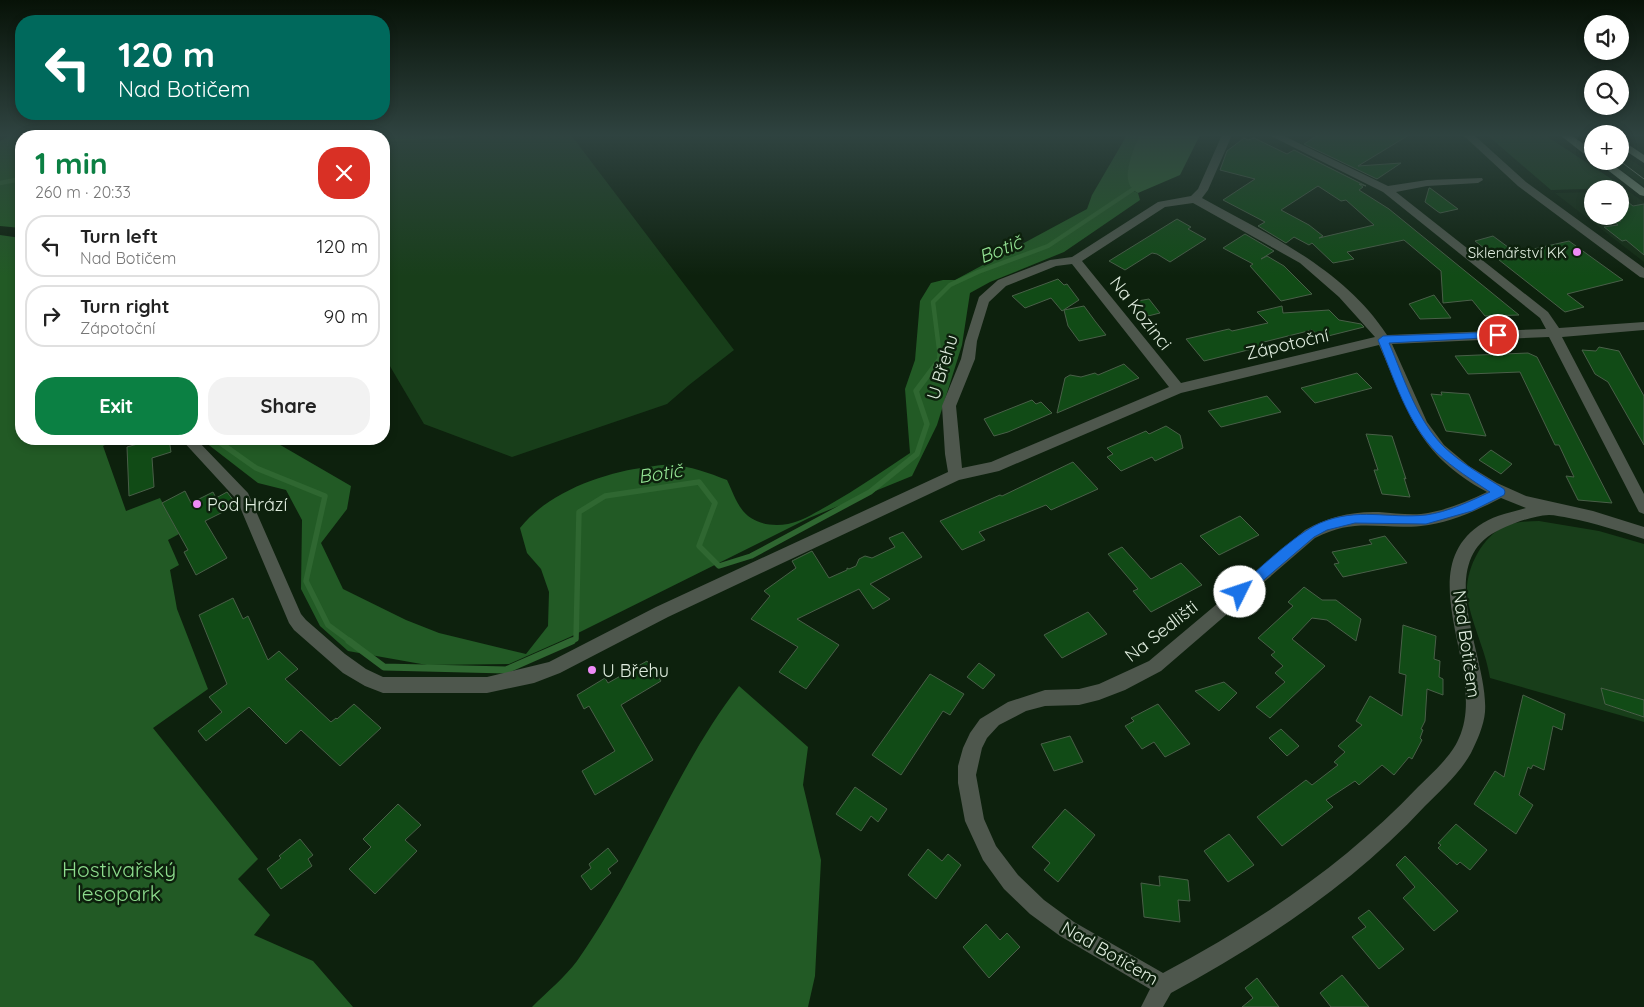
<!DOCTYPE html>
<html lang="en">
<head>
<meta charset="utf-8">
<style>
  body { margin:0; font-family:Quicksand,sans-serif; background:#f2f2f2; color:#222; height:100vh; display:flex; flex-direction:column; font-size:19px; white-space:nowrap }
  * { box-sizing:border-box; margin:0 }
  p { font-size:16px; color:#767676 }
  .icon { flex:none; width:28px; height:28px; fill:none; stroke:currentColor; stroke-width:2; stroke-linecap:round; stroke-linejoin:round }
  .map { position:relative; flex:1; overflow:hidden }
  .details { position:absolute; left:15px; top:130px; width:375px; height:315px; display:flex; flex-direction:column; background:#fff; border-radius:20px; box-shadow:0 2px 8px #0003 }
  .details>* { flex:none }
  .banner { position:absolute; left:15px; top:15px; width:375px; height:105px; border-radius:20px; box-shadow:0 2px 8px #0003; background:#00695c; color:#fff; overflow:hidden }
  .controls { position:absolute; left:1584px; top:15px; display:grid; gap:10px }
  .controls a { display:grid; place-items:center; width:45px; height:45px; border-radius:50%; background:#fff; box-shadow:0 2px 8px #0003; font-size:25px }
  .pin { position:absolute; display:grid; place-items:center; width:42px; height:42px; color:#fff; margin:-21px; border:2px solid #fff; border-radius:50%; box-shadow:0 1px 5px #0007 }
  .me { position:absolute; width:55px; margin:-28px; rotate:49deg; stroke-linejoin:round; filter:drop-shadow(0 0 4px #0008) }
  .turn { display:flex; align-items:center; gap:18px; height:105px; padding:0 20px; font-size:22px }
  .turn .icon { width:65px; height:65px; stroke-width:2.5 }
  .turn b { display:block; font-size:35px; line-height:42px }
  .round { display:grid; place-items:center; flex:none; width:52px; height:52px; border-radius:20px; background:#f2f2f2 }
  .headline { display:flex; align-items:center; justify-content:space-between; height:85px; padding:0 20px }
  h1 { font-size:30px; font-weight:700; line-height:38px; color:#0b8043 }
  .primary-button { display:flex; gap:10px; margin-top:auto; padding:10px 20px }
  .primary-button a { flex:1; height:58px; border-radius:20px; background:#0b8043; color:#fff; font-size:20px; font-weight:700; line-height:58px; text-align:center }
  .primary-button a+a { background:#f2f2f2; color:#222 }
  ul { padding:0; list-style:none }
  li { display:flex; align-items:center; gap:15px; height:62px; margin:0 10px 8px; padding:0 10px; border:2px solid #e0e0e0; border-radius:20px }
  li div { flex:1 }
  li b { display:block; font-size:19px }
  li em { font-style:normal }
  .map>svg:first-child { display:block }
</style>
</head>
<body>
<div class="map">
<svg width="1644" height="1007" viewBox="0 0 1644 1007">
  <rect width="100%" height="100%" fill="#0d210d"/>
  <path fill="#122b12" d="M1620 152 1644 169V186L1608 161H1620Z
    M1620 191H1628L1644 202V262L1555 193 1592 192V216H1620Z"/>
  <path fill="#183e1a" d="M479 135H571L734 350 689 385 667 404 512 457 424 424 384 356V141L446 139Z
    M1487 135H1545L1616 182 1618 186 1617 188 1551 190Z
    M1539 521 1599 531 1644 544V700L1602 688 1605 704 1644 717V722L1490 678C1486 650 1469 619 1467 593 1466 568 1482 537 1505 526 1516 522 1528 521 1539 521Z"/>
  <path fill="#225a25" d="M10 135H200L203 136H21V228L0 226V141Z
    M346 135H479L446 139 387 141H384V136Z
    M1127 135H1139L1128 171 1132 190 1138 193 1140 200 1064 252 990 282 970 293 962 345 937 425 912 476 809 518 570 637 509 664 427 665 348 651 320 626 301 589 302 520 286 490 258 483 201 439H270L351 486 347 509 321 543 343 589 406 620 439 633 526 654 548 626 549 592 541 569 527 553 520 528C548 492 605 472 648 467 656 466 664 464 671 465 690 466 709 473 727 480 733 492 738 510 751 518 762 525 775 526 788 524 803 521 816 512 829 505 857 489 883 471 910 453L905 389 915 360 920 301 931 283 943 280H955L1087 209 1092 195Z
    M0 235 21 238V439H117L103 446 126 511 160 498 179 534 168 540 179 565 170 570 177 609 208 689 153 728 258 859 238 879 270 915 254 935 313 961 353 1007H0Z
    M739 686 808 747 803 785 821 860 815 976 808 1007H532C547 992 565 977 577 961 639 874 674 770 739 686Z"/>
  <path fill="#2f6731" d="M1139 135H1200L1180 175 1138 193C1117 183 1134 151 1139 135Z"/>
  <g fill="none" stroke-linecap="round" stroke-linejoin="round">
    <path stroke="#2f6731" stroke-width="4.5" d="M0 183 21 179
      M940 357 933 302 950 285 978 272 1048 246 1138 186"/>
    <path stroke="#2f6731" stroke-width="5.5" d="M215 439 256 468 325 496 306 581 328 625 351 642
      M569 642 576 639 579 512 605 496 699 482 715 503 699 546 719 566 751 556 870 492 917 454 927 424 916 391 940 359V356"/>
    <path stroke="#2f6731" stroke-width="7" d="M349 641 384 667 506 670 572 641"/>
  </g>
  <path fill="#114b16" stroke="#495f48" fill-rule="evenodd" d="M1318 135H1409L1358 166 1401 163 1377 179 1304 144Z
    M1244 138 1248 140 1254 138 1287 154 1294 150 1366 186 1359 184 1363 187 1359 190 1389 209 1519 315 1485 316 1472 300 1443 303 1441 271 1404 240 1347 252 1354 259 1333 263 1312 243 1309 245 1294 237 1286 243 1258 226 1265 222 1223 200 1255 179 1220 170 1227 151ZM1318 186 1341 201 1346 200 1374 225 1319 238 1323 236 1309 225 1281 210Z
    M1429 188H1430L1458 209 1440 213 1437 211 1425 202Z
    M1620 196 1633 206 1644 204V255L1626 240 1622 241 1604 227 1618 225 1614 222 1621 221 1615 216H1620Z
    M1177 219 1191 227 1188 229 1206 239 1170 262 1157 254 1152 253 1125 270 1109 261Z
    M1245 234 1274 251 1261 259 1267 256 1284 266 1312 294 1281 301 1250 266 1253 264 1223 248Z
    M1493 236 1516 253 1569 241 1623 280 1567 294 1584 307 1565 312 1475 241Z
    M1058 279 1064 285 1067 284 1079 300 1062 311 1051 298 1025 308 1012 296Z
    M1434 295 1451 318 1420 319 1409 304Z
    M1149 299 1160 313 1144 317 1132 302Z
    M1084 306 1095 321 1106 335 1079 341 1068 326 1064 310Z
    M1282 306 1283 313 1329 310 1339 320 1361 324 1364 327 1324 337 1318 335 1312 330 1260 343 1264 346 1204 361 1186 339 1229 329 1232 331 1268 323 1257 312Z
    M1599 347 1619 351 1644 396V445L1608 382 1595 374 1582 350 1596 351Z
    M1528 353 1537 357 1612 503 1578 500 1566 476 1574 477 1559 445H1555L1520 372 1468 374 1455 356Z
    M1124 364 1139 378 1057 413 1065 378 1070 375 1081 377 1095 373 1098 375Z
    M1357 373 1372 388 1315 403 1301 388Z
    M1441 392 1469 394 1486 436 1446 431 1431 394 1442 395Z
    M1267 396 1281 412 1221 427 1208 411Z
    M1032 400 1036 404 1041 402 1052 413 1008 432 994 436 984 419Z
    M1166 426 1180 435 1183 448 1155 461 1152 457 1121 471 1107 457 1113 454 1107 448 1146 431 1149 434Z
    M1366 434 1392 436 1406 479 1404 478 1410 497 1382 494 1374 470H1378Z
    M155 439H169L171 452 152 458 154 487 129 496 127 447Z
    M1491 450 1512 464 1501 474 1479 460Z
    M1073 462 1098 489 1051 510 1046 505 979 532 985 540 962 550 940 521 1000 495 1002 496Z
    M185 491 191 503 213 492 216 498 227 492 237 505 205 521 227 558 196 575 184 552 188 550 162 503Z
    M1240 516 1259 535 1219 555 1200 536Z
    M903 532 922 557 870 584 890 599 873 609 859 589 797 619 839 645 806 689 779 672 798 647 751 619 770 596 764 591 796 568 792 561 812 551 829 578 847 570V568L849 569 856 566 859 559 865 556 872 558 895 547 889 538Z
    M1385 536 1407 563 1343 577 1334 564 1339 563 1332 552 1372 544 1369 540Z
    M1122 547 1151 579 1181 563 1202 585 1151 612 1133 591 1138 589 1108 554Z
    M1304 587 1322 600H1336L1361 619 1356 641 1327 620 1312 618 1292 639 1325 666 1270 718 1256 707 1285 682 1275 673 1283 666 1271 655 1275 652 1258 638 1293 606 1288 602Z
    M233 598 243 619 248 616 268 660 279 651 298 669 285 679 331 722 336 718 337 719 354 704 381 728 340 766 301 730 286 744 249 707 206 741 198 731 222 712 209 697 227 684 199 615Z
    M1088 612 1107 634 1062 658 1044 635Z
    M1403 625 1436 636 1434 659 1440 661 1439 677 1443 679V695L1427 689 1425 721 1421 729 1423 730 1420 738 1422 740 1412 759 1409 757 1394 775 1382 765 1359 785 1355 781 1326 800 1333 807 1282 846 1257 817 1306 780 1312 785 1338 765 1334 762 1345 752 1338 746 1362 725 1356 721 1370 696 1402 716 1406 675 1399 673Z
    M647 661 661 681 621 705 653 760 595 795 582 771 615 751 589 706 584 709 577 695 605 678 608 683Z
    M979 663 995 675 983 689 967 677Z
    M930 674 964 694 950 715 943 711 901 775 872 755Z
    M1224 682 1237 693 1219 711 1195 691Z
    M1601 688 1644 700V717L1605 704Z
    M1523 695 1565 714 1562 730 1553 726 1544 770 1533 765 1531 769 1528 767 1519 795 1533 805 1516 834 1474 804 1495 771 1504 777Z
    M1158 704 1190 744 1165 757 1154 742 1142 749 1125 726 1134 721 1131 718Z
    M1281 729 1299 746 1287 756 1269 738Z
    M1070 736 1083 762 1054 771 1041 744Z
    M855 787 887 809 878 822 871 816 861 831 836 814Z
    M398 804 421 825 405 840 417 851 375 894 349 869 371 847 363 839Z
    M1065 809 1095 835 1058 882 1044 870 1050 863 1032 847Z
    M1456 824 1487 850 1470 870 1460 862 1457 865 1438 848 1441 845 1438 843Z
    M1229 834 1254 865 1228 882 1204 851Z
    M300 839 313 855 308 859 312 866 281 889 267 869 281 858 279 856Z
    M608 848 618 861 608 869 611 873 591 890 581 876 591 868 589 864Z
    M928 849 942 861 948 854 961 865 936 899 908 875Z
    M1405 856 1458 911 1434 931 1403 898 1415 887 1396 865Z
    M1159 876 1188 880 1190 901 1178 900 1180 922 1144 917 1141 883 1160 886Z
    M1369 910 1404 949 1379 969 1352 937 1366 927 1358 918Z
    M986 924 1000 940 1007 933 1020 947 989 978 963 947Z
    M1342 975 1369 1007H1331L1320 993Z
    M1257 978 1279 1007H1242L1253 998 1245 988Z"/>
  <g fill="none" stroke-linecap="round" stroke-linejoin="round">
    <path fill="#4e574d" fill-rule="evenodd" d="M1222 135H1232L1208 190 1202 198C1269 235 1344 269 1387 335L1546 329 1540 318 1383 192 1269 135H1282L1388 186 1427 180 1482 178 1483 180 1478 183 1427 186 1396 192 1548 312 1559 328 1644 322V330L1562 337 1644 494V514L1639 512 1549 337 1392 344 1427 422 1444 445 1469 466 1497 483 1526 496 1593 511 1644 527V539C1619 531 1595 523 1569 518 1563 517 1555 515 1549 515 1533 516 1516 522 1501 529 1430 561 1489 657 1485 712 1484 725 1477 741 1471 753 1460 773 1441 790 1425 806 1352 885 1264 942 1171 993L1163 1007H1141L1150 989 1060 936 1030 914 1004 889 983 860 965 821 958 783V766L963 748 970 733 980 719 1008 702 1045 690 1079 689 1099 684 1149 661 1305 530C1328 517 1352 511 1379 512 1393 513 1407 515 1421 514 1445 511 1466 502 1487 492 1416 453 1410 414 1379 345L1181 393 999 471 959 480 668 617 560 673 534 683 487 693H383L365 686 343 673 294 630 289 623 237 500 181 439H196L248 493 301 614 306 620 345 654 366 669 383 677H487L549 662 656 607 948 472 945 454 942 406 961 359 965 341 979 297 998 280 1050 260 1072 257 1158 202 1191 196 1198 189ZM1193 203 1300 263 1339 297 1375 337 1181 383 1082 261 1165 207ZM1072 264 1169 387 991 462 962 468 956 406 975 359 977 341 989 302 1006 286 1056 266ZM1501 498 1526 508C1512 512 1496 515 1483 523 1407 570 1489 672 1459 738 1451 757 1432 773 1418 787 1344 865 1257 923 1163 973L1074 922 1044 900 1018 875 996 846 984 819 976 775 982 748 987 738 999 725 1026 711 1045 706 1079 705 1099 700 1125 690 1161 671 1315 538C1357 517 1379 530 1421 526 1449 523 1476 511 1501 498Z
      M1463 135H1474L1526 182 1644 268V278L1640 277 1518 186Z"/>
    <path fill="#80947f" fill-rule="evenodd" d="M1560 135H1571L1592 150V158L1588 157Z
      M1620 139 1644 155V163L1620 147Z
      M1596 161H1608L1644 188V196L1640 195Z"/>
    <path stroke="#7d8d7c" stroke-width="1" d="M1584 135 1592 141
      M1620 161 1644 179"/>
  </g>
  <linearGradient id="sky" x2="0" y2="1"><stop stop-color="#071207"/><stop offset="0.49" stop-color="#2f4340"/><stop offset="1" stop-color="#2f4340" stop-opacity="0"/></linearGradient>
  <rect width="1644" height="276" fill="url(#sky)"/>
  <path fill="#1a73e8" stroke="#114b97" d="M1498 332 1503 335 1502 337 1389 343C1404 378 1416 419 1444 447 1462 464 1484 476 1504 489L1505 492 1504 495 1472 511 1426 524 1355 523 1327 530 1314 537 1245 596 1240 598 1236 596 1234 592 1236 589C1258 570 1295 534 1320 523 1358 507 1388 519 1426 515 1448 512 1471 501 1490 492 1472 480 1453 468 1437 453 1407 423 1394 378 1378 340L1383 336Z"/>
  <g fill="#ef8bf7" stroke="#0d210d" stroke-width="2">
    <circle cx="1577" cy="252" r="5"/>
    <circle cx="197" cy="504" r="5"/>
    <circle cx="592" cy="670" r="5"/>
  </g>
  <g text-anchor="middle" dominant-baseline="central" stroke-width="5" stroke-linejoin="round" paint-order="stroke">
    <g font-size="15" fill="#dfecde" stroke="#0d210d" text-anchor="end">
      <text x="1567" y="252">Sklenářství KK</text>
    </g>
    <g font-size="18" fill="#dfecde" stroke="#0d210d">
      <text transform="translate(1141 313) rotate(52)">Na Kozinci</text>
      <text transform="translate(1287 344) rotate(-13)">Zápotoční</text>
      <text transform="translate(942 367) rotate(-73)">U Břehu</text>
      <text transform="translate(1161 631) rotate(-38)">Na Sedlišti</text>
      <text transform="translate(1467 644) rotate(82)">Nad Botičem</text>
      <text transform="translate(1110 953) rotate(30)">Nad Botičem</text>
    </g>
    <g font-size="18" fill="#dfecde" stroke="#0d210d" text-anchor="start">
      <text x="207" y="504">Pod Hrází</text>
      <text x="602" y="670">U Břehu</text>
    </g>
    <g font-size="19" font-style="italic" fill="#94e394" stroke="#0d210d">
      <text transform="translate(1000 249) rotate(-22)">Botič</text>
      <text transform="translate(660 473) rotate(-9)">Botič</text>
    </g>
    <g font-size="21" fill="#8ddc8d" stroke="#0d210d">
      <text x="119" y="869">Hostivařský<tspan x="119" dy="24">lesopark</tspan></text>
    </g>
  </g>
</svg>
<div class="controls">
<a><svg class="icon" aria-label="sound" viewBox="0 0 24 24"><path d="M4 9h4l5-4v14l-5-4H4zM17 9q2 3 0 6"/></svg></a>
<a><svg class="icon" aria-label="search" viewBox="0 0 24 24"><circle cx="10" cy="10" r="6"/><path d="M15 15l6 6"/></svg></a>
<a>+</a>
<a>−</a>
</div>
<div class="pin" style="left:1498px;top:335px;background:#d93025"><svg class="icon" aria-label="arrive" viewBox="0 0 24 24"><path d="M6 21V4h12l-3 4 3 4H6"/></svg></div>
<svg class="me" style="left:1240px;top:592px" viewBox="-20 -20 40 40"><circle r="19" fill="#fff"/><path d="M0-13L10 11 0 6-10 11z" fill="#1a73e8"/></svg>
<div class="banner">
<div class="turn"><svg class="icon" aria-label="left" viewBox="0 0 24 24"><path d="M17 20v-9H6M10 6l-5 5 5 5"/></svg><div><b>120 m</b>Nad Botičem</div></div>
</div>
<section class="details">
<div class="headline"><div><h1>1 min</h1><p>260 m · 20:33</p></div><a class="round" style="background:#d93025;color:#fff"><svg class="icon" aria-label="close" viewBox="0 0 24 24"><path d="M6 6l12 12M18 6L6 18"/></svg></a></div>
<ul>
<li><svg class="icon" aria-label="left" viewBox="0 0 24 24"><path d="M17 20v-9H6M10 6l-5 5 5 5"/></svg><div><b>Turn left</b><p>Nad Botičem</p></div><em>120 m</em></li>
<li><svg class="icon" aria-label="right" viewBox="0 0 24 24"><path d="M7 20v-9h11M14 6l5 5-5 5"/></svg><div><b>Turn right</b><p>Zápotoční</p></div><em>90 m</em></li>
</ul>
<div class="primary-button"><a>Exit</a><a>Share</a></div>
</section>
</div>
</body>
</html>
